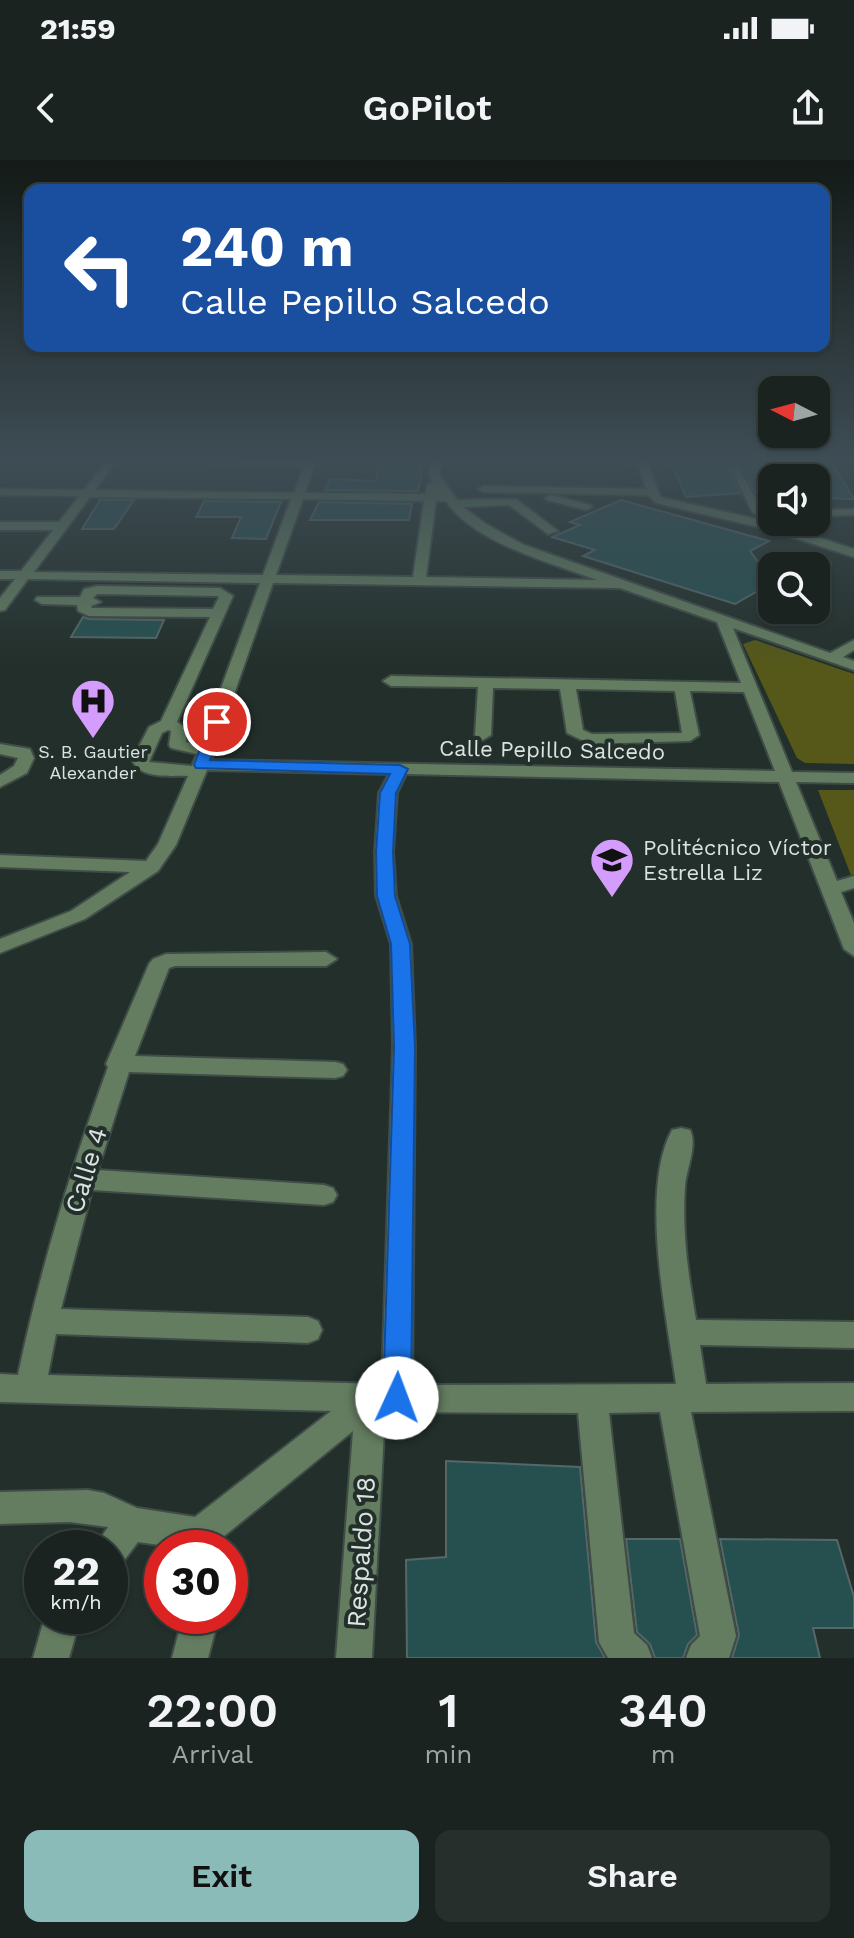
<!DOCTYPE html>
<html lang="en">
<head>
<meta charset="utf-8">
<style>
  body { margin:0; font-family:"Work Sans",sans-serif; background:#272f2d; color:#f1f3f6; height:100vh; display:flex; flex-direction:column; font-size:30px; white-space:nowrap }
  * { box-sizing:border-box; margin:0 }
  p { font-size:26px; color:#9fa4a5 }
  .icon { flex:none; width:44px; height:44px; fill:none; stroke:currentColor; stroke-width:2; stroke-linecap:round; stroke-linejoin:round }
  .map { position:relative; height:1498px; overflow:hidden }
  .side { display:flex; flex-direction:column; background:#1a2320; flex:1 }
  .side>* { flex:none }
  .hud { position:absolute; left:24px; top:24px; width:806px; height:168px; border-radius:16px; box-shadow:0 2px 6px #0004,0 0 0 2px #38403e; background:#1a4fa0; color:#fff; overflow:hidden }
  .needle { width:52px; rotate:276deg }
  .buttons { position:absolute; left:758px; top:216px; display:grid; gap:16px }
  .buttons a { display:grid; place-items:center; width:72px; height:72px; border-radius:16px; background:#1a2320; box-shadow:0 2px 6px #0004,0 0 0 2px #38403e; font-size:40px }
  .speed { position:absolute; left:24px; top:1370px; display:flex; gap:16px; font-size:40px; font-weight:700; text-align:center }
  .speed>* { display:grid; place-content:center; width:104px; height:104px; border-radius:50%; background:#1a2320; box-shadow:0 2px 6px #0004,0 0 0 2px #38403e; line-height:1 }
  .speed small { font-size:20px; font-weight:400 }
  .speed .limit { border:12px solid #d22; background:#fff; color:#111 }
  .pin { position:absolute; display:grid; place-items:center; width:68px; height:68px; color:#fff; margin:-34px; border:4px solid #fff; border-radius:50%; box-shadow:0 2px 8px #0007 }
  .me { position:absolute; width:88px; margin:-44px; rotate:2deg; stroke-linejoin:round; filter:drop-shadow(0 0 6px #0008) }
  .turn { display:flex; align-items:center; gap:28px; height:168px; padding:0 24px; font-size:36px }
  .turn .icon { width:104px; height:104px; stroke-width:2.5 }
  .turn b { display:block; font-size:56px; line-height:68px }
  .eta { display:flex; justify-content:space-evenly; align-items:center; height:136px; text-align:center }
  .eta b { font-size:48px; font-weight:600; line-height:56px }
  .button { display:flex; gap:16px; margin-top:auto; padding:16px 24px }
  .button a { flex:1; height:92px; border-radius:16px; background:#8bbbb9; color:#111; font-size:32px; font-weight:600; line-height:92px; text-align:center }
  .button a+a { background:#272f2d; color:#f1f3f6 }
  .status { display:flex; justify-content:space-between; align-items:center; height:56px; padding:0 40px; background:#1a2320; direction:ltr }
  .status svg { height:22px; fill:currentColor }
  header { display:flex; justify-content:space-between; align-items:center; height:104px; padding:0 24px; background:#1a2320; font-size:36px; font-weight:600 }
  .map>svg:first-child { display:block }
</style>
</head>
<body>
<div class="status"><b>21:59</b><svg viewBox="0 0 49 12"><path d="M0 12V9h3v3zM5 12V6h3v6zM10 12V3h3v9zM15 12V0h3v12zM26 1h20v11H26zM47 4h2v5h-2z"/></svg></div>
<header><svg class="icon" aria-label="back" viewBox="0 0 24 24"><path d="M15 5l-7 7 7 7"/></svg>GoPilot<svg class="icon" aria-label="share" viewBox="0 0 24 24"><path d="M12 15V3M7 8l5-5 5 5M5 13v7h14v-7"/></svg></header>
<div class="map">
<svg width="854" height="1498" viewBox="0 0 854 1498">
  <rect width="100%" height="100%" fill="#222f2a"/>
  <path fill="#555818" d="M755 480 854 514V604L805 603 797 598 743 484Z
    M818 630H854V723Z"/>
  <path fill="#265050" stroke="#566768" stroke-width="2" d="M669 298H829L854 339 816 338V318H772V348L763 345 739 306 728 308 740 333 686 337Z
    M380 299 418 300 417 306H421L422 313 418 331 325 330 330 319 376 321Z
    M100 340H134L114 369H82Z
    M621 340 769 381 750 391 762 407 768 425 735 444 583 396 595 390 552 377 580 365 570 362Z
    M204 341 281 342 266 379 232 378 241 357H196Z
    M319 342 412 344 409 360H310Z
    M83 457 89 459 164 460 156 478 71 477Z
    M446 1301 580 1307 596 1482 605 1498H407L406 1400 446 1397Z
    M626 1379H680L697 1475 688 1484 683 1498H655L650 1484 637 1472Z
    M720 1379 837 1380 854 1437V1468H813L820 1498H732L739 1475Z"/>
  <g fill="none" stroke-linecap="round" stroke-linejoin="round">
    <g stroke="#3f4c47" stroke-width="4">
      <path id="minor" d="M109 298H119L95 330 294 333 304 306 157 301 152 298H317L305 333 425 334 428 324 433 323 429 314 433 298H443L439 314 457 340 516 339 558 371 548 374 509 345 463 347 486 364 524 385 830 493 854 480V490L843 497 854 501V510L733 468 792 612 854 613V623L796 622 837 721 854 716V728L841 732 854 763V796L844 789 779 622 406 614 397 633 393 692 396 736 411 784 415 887 412 1225 676 1224C667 1158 639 1030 672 970L681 968 690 970C698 985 686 1010 685 1026 682 1076 688 1111 696 1160L854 1162V1188L700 1185 706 1224 854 1223V1251L691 1252 736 1476 729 1498H686L691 1485 700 1476 660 1252 609 1253 634 1473 647 1485 652 1498H608L599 1482 578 1253 385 1252 372 1498H336L353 1271 218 1381 220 1388H182L138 1382 122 1403 110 1408V1388H94L108 1367 70 1362 0 1364V1332L88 1330 104 1333 137 1348 195 1357 331 1251 0 1242V1214L18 1215C40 1110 71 1008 108 907L106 904 149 804 153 799 166 794 326 792 337 799 326 806H175L169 808 135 896 335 902 343 904 347 910 343 916 335 918 129 912 98 1010 324 1025 333 1028 337 1035 333 1042 324 1045 92 1030 61 1149 308 1157 318 1161 322 1170 318 1179 308 1183 56 1174 48 1215 382 1224 393 887 391 784 376 736 375 692 379 633 389 614 207 610 176 685 158 711 85 759 0 793V779L71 751 130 712 0 707V695L146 701 158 684 188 616C169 615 141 620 132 600L149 567 161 561 210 457 89 456 78 451 77 445 42 444 35 440 37 437H80L84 429 97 426 220 428 233 436 177 562 188 569 186 582 200 585 260 423 28 419 5 450 0 451V438L15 419H0V411H21L53 370H0V362H59L79 336 0 335V329L84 330ZM90 337 291 339 263 415 34 412ZM303 339 424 341 413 417 276 415ZM436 341H446C474 383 551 403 597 420L426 417ZM273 423 620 428 717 462 741 523 391 516 383 521 391 526 478 527 475 575 483 580 491 575 493 528 560 529 567 573 590 584 690 581 699 575 690 531 744 532 775 611 211 600ZM97 434 217 436 219 437 213 449 92 448 91 446 101 442 93 438ZM576 529 675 531 682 573 592 574 583 570ZM168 570 171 571 169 585 171 588 197 594 192 606 149 602 162 573Z
        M484 298H646L660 336 664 338 774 363 854 389V397L767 369 656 343 648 335 484 332 478 329 484 326 646 329 638 303 489 301Z
        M731 309H739L761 348 772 351V357L753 353Z
        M551 335 590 345 592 347 586 350 547 340 545 338Z
        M854 349V355L816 356V350Z
        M811 396 830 403V415L816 418V410L819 408 810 404 781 406 785 399Z
        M0 584 30 589 34 598 27 613 0 627V615L14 606 18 598 0 594Z
        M45 1456H81L69 1498H33Z
        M183 1456H219L208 1498H172Z"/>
    </g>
    <use href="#minor" fill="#647d60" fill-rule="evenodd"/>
  </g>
  <linearGradient id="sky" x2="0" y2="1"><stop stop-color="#131a17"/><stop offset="0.59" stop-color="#3e4d55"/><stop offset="1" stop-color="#3e4d55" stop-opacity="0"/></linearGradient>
  <rect width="854" height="508" fill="url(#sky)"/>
  <path fill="#1a73e8" stroke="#114b97" stroke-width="2" d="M217 558 224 562 210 600 400 605 408 609 396 633 393 692 395 736 410 784 415 887 411 1238 407 1247 397 1250 387 1247 383 1238 394 887 391 784 377 736 376 692 380 633 390 614 196 608 194 605 210 562Z"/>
  <defs>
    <g id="hospital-pin" transform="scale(2.3)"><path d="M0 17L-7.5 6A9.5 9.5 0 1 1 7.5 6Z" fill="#d49cfc" stroke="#222f2a"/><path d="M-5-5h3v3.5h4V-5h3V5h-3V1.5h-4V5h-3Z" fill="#111"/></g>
    <g id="school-pin" transform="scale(2.3)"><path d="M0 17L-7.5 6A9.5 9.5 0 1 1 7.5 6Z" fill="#d49cfc" stroke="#222f2a"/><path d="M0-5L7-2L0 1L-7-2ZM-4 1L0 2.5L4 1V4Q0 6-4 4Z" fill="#111"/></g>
  </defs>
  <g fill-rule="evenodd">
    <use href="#hospital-pin" x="93" y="541"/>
    <use href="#school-pin" x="612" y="700"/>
  </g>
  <g text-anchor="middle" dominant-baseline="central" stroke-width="8" stroke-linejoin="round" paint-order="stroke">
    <g font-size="18" fill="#dae3df" stroke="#222f2a">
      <text x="93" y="591">S. B. Gautier<tspan x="93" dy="21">Alexander</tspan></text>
    </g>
    <g font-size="22" fill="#dae3df" stroke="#222f2a">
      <text transform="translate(552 590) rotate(1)">Calle Pepillo Salcedo</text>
    </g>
    <g font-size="22" fill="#dae3df" stroke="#222f2a" text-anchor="start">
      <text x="643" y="687">Politécnico Víctor<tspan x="643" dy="25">Estrella Liz</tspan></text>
    </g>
    <g font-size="26" fill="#dae3df" stroke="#222f2a">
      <text transform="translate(86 1010) rotate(-73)">Calle 4</text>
      <text transform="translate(361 1392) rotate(-86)">Respaldo 18</text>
    </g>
  </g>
</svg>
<div class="buttons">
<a><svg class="needle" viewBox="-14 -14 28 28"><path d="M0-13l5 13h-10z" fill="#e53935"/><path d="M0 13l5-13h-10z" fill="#9fa4a5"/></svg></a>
<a><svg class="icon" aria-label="sound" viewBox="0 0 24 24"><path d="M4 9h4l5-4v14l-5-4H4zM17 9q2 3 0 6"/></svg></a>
<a><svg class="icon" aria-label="search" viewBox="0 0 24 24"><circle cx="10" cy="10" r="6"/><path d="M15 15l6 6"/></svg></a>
</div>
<div class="speed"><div>22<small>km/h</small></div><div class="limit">30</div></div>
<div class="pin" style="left:217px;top:562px;background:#d93025"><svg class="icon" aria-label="arrive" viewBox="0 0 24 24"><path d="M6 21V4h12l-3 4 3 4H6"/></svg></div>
<svg class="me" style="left:397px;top:1238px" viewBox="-20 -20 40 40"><circle r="19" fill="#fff"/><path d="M0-13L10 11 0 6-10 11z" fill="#1a73e8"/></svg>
<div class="hud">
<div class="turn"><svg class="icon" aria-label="left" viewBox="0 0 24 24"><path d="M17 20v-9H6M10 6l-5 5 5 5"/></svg><div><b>240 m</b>Calle Pepillo Salcedo</div></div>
</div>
</div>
<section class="side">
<div class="eta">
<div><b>22:00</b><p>Arrival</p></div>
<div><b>1</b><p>min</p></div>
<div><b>340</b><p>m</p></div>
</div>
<div class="button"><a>Exit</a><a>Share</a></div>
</section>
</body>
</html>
